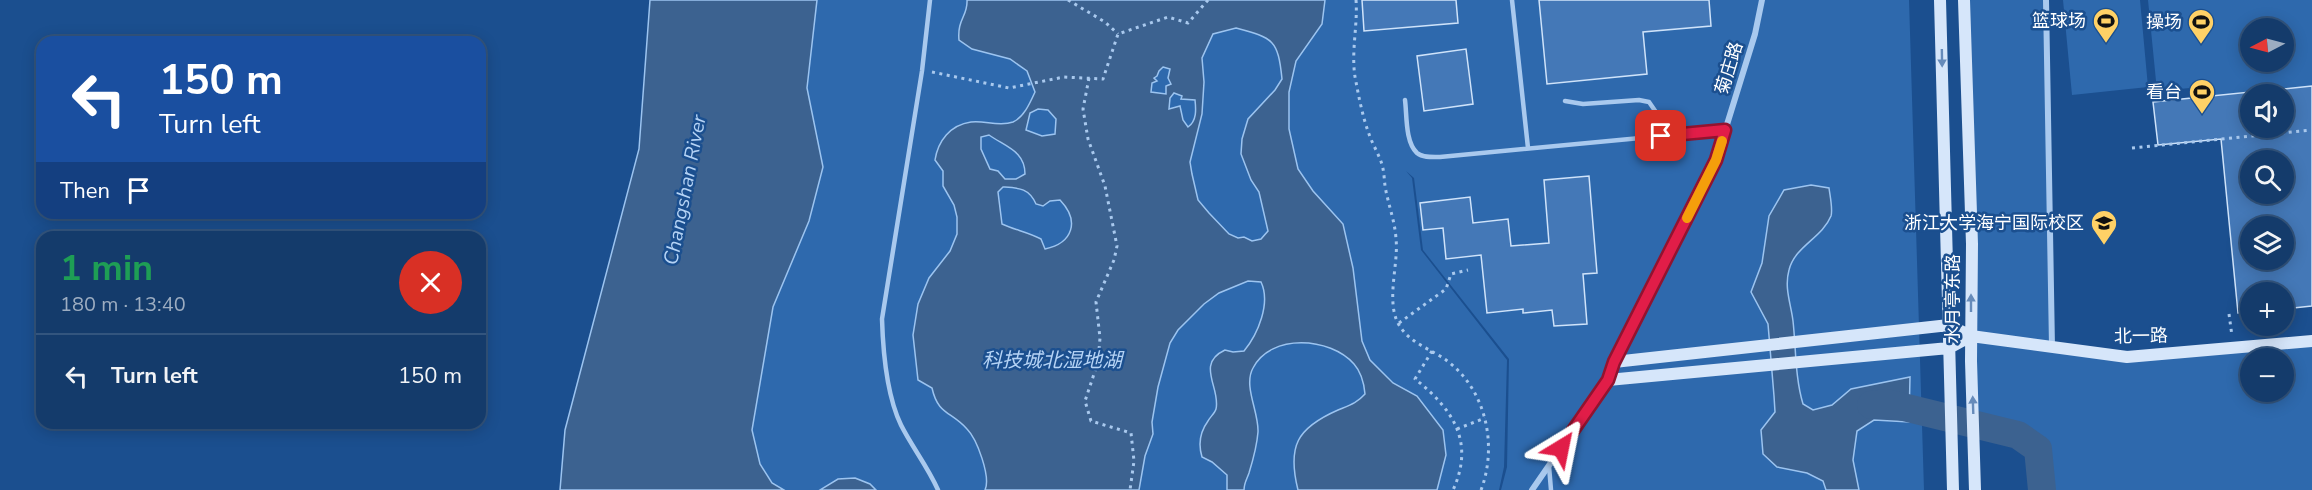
<!DOCTYPE html>
<html lang="en">
<head>
<meta charset="utf-8">
<style>
  body { margin:0; font-family:"Nunito Sans","Noto Sans SC",sans-serif; background:#1d4271; color:#f1f3f6; height:100vh; display:flex; flex-direction:column; font-size:22px; white-space:nowrap }
  * { box-sizing:border-box; margin:0 }
  p { font-size:20px; color:#9dadc1 }
  .icon { flex:none; width:33px; height:33px; fill:none; stroke:currentColor; stroke-width:2; stroke-linecap:round; stroke-linejoin:round }
  .map { position:relative; flex:1; overflow:hidden }
  .side { position:absolute; left:36px; top:231px; width:450px; height:198px; display:flex; flex-direction:column; background:#143b6b; border-radius:18px; box-shadow:0 3px 15px #0003,0 0 0 2px #33557e }
  .side>* { flex:none }
  .guide { position:absolute; left:36px; top:36px; width:450px; height:183px; border-radius:18px; box-shadow:0 3px 15px #0003,0 0 0 2px #33557e; background:#1a4fa0; color:#fff; overflow:hidden }
  .needle { width:39px; rotate:264deg }
  .tools { position:absolute; left:2240px; top:18px; display:grid; gap:12px }
  .tools a { display:grid; place-items:center; width:54px; height:54px; border-radius:50%; background:#143b6b; box-shadow:0 3px 15px #0003,0 0 0 2px #33557e; font-size:30px }
  .pin { position:absolute; display:grid; place-items:center; width:51px; height:51px; color:#fff; margin:-26px; border-radius:12px; box-shadow:0 3px 9px #0006 }
  .me { position:absolute; width:66px; margin:-33px; rotate:35deg; stroke-linejoin:round; filter:drop-shadow(0 0 4px #0008) }
  .turn { display:flex; align-items:center; gap:21px; height:126px; padding:0 24px; font-size:27px }
  .turn .icon { width:78px; height:78px; stroke-width:2.5 }
  .turn b { display:block; font-size:42px; line-height:51px }
  .then { display:flex; align-items:center; height:57px; padding:0 24px; background:#0003; gap:12px; font-size:22px }
  .round { display:grid; place-items:center; flex:none; width:63px; height:63px; border-radius:32px; background:#1d4271 }
  .summary { display:flex; align-items:center; justify-content:space-between; height:102px; padding:0 24px }
  h1 { font-size:36px; font-weight:700; line-height:45px; color:#1e9e55 }
  ul { padding:0; list-style:none }
  li { display:flex; align-items:center; gap:18px; height:84px; padding:0 24px; border-top:2px solid #33557e }
  li div { flex:1 }
  li b { display:block; font-size:22px }
  li em { font-style:normal }
  .map>svg:first-child { display:block }
</style>
</head>
<body>
<div class="map">
<svg width="2312" height="490" viewBox="0 0 2312 490">
  <rect width="100%" height="100%" fill="#1b4f8f"/>
  <path fill="#2e69ad" fill-rule="evenodd" d="M817 0H1909L1924 490H1501L1507 467 1509 359 1423 250 1414 178 1406 171 1412 178 1421 250 1507 360 1504 467 1499 490H876L870 484 825 488 820 490H784L772 483 760 464 752 430 773 307 809 221 823 167 807 88Z
    M1961 0H2046L2052 347 2127 357 2312 341V490H2054L2050 453 2031 430 1973 418ZM2250 358H2283V392H2250Z
    M2063 0H2140L2148 87 2072 95Z
    M2148 0H2312V92L2250 94 2192 104 2190 88 2157 91ZM2250 28H2283V62H2250Z"/>
  <path fill="#3c6290" stroke="#9cc4f0" stroke-width="1.5" fill-rule="evenodd" d="M650 0H817L807 88 823 167 809 221 773 307 752 430 760 464 772 483 784 490H560L565 430 639 149Z
    M967 0H1325L1322 24 1296 61 1289 92V129L1298 169 1313 191 1343 224 1353 268 1362 341 1370 360 1393 383 1417 396 1443 430 1446 455 1437 490H1298C1287 446 1297 428 1338 410 1350 405 1357 403 1365 394 1364 383 1362 373 1354 364 1330 337 1271 333 1253 368 1243 386 1259 412 1258 432 1257 445 1253 460 1249 473 1247 479 1244 483 1244 490H1227V475L1212 462 1202 457C1198 444 1200 432 1208 421 1210 417 1215 413 1216 409 1221 388 1195 364 1225 350L1233 352 1244 351C1258 334 1271 303 1261 282L1248 281 1219 293 1204 304 1178 330 1170 343 1158 387 1152 422 1153 434 1145 456 1139 490H985C991 477 977 439 967 429 951 411 938 415 932 388L918 380 913 335 918 304 929 278 950 251 957 234V217L954 205 943 186V171L935 160C938 141 950 125 971 122 984 120 999 127 1013 122 1024 117 1030 103 1035 92L1027 71 1010 59 972 49 959 40C957 19 968 16 967 0ZM1236 28C1273 38 1278 39 1282 79L1275 90 1248 119 1242 139 1241 154 1251 180 1259 192 1268 231 1261 239 1252 241 1244 237 1238 238 1229 234 1209 213 1198 200 1192 174 1190 162 1202 114 1204 82 1202 58 1213 34ZM1163 67 1170 69 1168 78 1171 84 1166 86V94L1151 92 1152 83 1157 81 1154 78 1157 76 1159 71ZM1174 93 1182 96 1181 99 1195 100C1196 109 1197 121 1188 127L1183 120 1180 106 1169 109 1170 98ZM1038 109 1048 110 1056 119 1055 134 1042 136 1026 130 1030 113ZM989 135C1006 147 1025 151 1025 174L1016 179H1005L998 171 990 169 981 149V137ZM1003 187C1019 188 1029 188 1036 204L1043 206 1050 201 1060 200C1080 221 1073 243 1045 249L1041 239C1028 232 1015 230 1002 224L998 192Z
    M1811 185 1829 188C1830 196 1833 209 1831 216 1822 238 1795 246 1789 270 1784 288 1791 304 1793 321 1796 348 1795 377 1803 404L1813 410 1832 405 1851 389 1910 377 1909 422 1874 420 1857 431 1853 460 1859 490H1826L1823 481 1807 473 1777 467 1763 454 1761 430 1775 412 1774 396 1768 324 1751 292 1762 263 1769 216 1784 190Z
    M855 478 870 484 876 490H820L838 479Z"/>
  <g fill="none" stroke-linecap="round" stroke-linejoin="round">
    <path stroke="#3c6290" stroke-width="28" d="M1871 405 1887 403 2018 435 2038 449 2042 490"/>
  </g>
  <path fill="#4478b7" stroke="#cfe3fa" stroke-width="1.5" fill-rule="evenodd" d="M1362 0H1456L1458 23 1364 31Z
    M1539 0H1709L1711 26 1643 32 1647 74 1547 84Z
    M1466 49 1473 104 1424 111 1417 56Z
    M2312 86V306L2283 309V292H2250V312L2238 313 2221 139 2158 145 2153 102 2250 92V128H2283V89ZM2250 160H2283V194H2250ZM2250 226H2283V260H2250Z
    M1589 176 1597 273 1583 274 1587 324 1554 326 1552 310 1523 313V309L1487 313 1481 255 1446 259 1443 228 1423 230 1420 203 1470 197 1473 223 1508 219 1511 246 1549 243 1544 180Z"/>
  <g fill="none" stroke-linecap="round" stroke-linejoin="round">
    <path stroke="#a9c9ee" stroke-width="3" stroke-dasharray="3 4.5" stroke-linecap="butt" d="M1068 0 1105 22 1118 34
      M1356 0C1358 27 1350 55 1356 82 1359 98 1363 118 1369 134 1372 143 1377 151 1380 159 1384 168 1384 177 1385 186 1388 204 1395 221 1396 239 1399 265 1384 305 1401 328 1411 343 1432 350 1446 360 1486 389 1498 445 1481 490
      M932 72 1009 88 1064 77 1103 79 1118 34 1168 17 1188 23 1208 0
      M1089 78 1083 109 1088 139 1105 186 1117 246 1114 260 1096 302 1100 338 1098 362 1085 401 1091 421 1131 433 1134 461 1130 490
      M2132 148 2312 130
      M2229 314 2232 336
      M1399 323 1446 289 1451 274 1468 270
      M1432 351 1415 379C1453 409 1475 442 1453 490
      M1457 429 1485 418"/>
    <path stroke="#a9c9ee" stroke-width="4.5" d="M930 0 922 71 882 319C883 352 886 394 901 425 912 447 928 467 938 490
      M1512 0 1528 148
      M1405 100C1407 115 1405 142 1417 153 1423 158 1433 157 1440 157L1725 130
      M1565 101 1583 104 1639 100 1649 102 1658 115 1661 136
      M1549 466 1551 490"/>
    <path stroke="#a9c9ee" stroke-width="6" d="M2046 0 2052 347
      M1532 490 1608 380 1614 362 1716 160 1755 34 1762 0"/>
    <path stroke="#d6e6fa" stroke-width="12" d="M1940 0 1953 490
      M1964 0 1972 244 1971 361 1975 490
      M1614 362 1949 325 1971 336 2127 357 2312 341
      M1608 380 1949 348 1971 336"/>
  </g>
  <defs><path id="oneway-solid" d="M-6-.8H1V-3.2L6.5 0L1 3.2V.8H-6Z" transform="scale(1.5)"/></defs>
  <g fill="#668bba">
    <use href="#oneway-solid" transform="translate(1942 58) rotate(89)"/>
    <use href="#oneway-solid" transform="translate(1971 303) rotate(-90)"/>
    <use href="#oneway-solid" transform="translate(1973 405) rotate(-92)"/>
  </g>
  <g fill="none" stroke-linecap="round" stroke-linejoin="round">
    <g stroke="#92132f" stroke-width="15">
      <path id="route" d="M1561 448 1608 380 1614 362 1716 160 1725 130 1661 136"/>
    </g>
    <use href="#route" stroke="#e11d48" stroke-width="10"/>
    <path stroke="#f59e0b" stroke-width="10" d="M1687 218 1716 160 1722 141"/>
  </g>
  <defs>
    <g id="stadium-pin" transform="scale(1.35)"><path d="M0 17L-7.5 6A9.5 9.5 0 1 1 7.5 6Z" fill="#ffd166" stroke="#1b4f8f"/><path d="M0-5a6.5 5 0 1 0 0 10a6.5 5 0 1 0 0-10ZM-3.5-1.8h7v3.6h-7Z" fill="#111"/></g>
    <g id="university-pin" transform="scale(1.35)"><path d="M0 17L-7.5 6A9.5 9.5 0 1 1 7.5 6Z" fill="#ffd166" stroke="#1b4f8f"/><path d="M0-5L7-2L0 1L-7-2ZM-4 1L0 2.5L4 1V4Q0 6-4 4Z" fill="#111"/></g>
  </defs>
  <g fill-rule="evenodd">
    <use href="#stadium-pin" x="2106" y="21"/>
    <use href="#stadium-pin" x="2201" y="22"/>
    <use href="#stadium-pin" x="2202" y="92"/>
    <use href="#university-pin" x="2104" y="223"/>
  </g>
  <g text-anchor="middle" dominant-baseline="central" stroke-width="5" stroke-linejoin="round" paint-order="stroke">
    <g font-size="18" fill="#fff" stroke="#1b4f8f" text-anchor="end">
      <text x="2086" y="21">篮球场</text>
      <text x="2182" y="22">操场</text>
      <text x="2182" y="92">看台</text>
      <text x="2084" y="223">浙江大学海宁国际校区</text>
    </g>
    <g font-size="18" fill="#fff" stroke="#1b4f8f">
      <text transform="translate(1729 68) rotate(-73)">菊庄路</text>
      <text transform="translate(1953 299) rotate(-90)">水月亭东路</text>
      <text transform="translate(2141 336) rotate(-1)">北一路</text>
    </g>
    <g font-size="20" font-style="italic" fill="#b5d3f5" stroke="#1b4f8f">
      <text transform="translate(685 190) rotate(-79)">Changshan River</text>
      <text x="1052" y="360">科技城北湿地湖</text>
    </g>
  </g>
</svg>
<div class="tools">
<a><svg class="needle" viewBox="-14 -14 28 28"><path d="M0-13l5 13h-10z" fill="#e53935"/><path d="M0 13l5-13h-10z" fill="#9dadc1"/></svg></a>
<a><svg class="icon" aria-label="sound" viewBox="0 0 24 24"><path d="M4 9h4l5-4v14l-5-4H4zM17 9q2 3 0 6"/></svg></a>
<a><svg class="icon" aria-label="search" viewBox="0 0 24 24"><circle cx="10" cy="10" r="6"/><path d="M15 15l6 6"/></svg></a>
<a><svg class="icon" aria-label="layers" viewBox="0 0 24 24"><path d="M12 4l9 5-9 5-9-5zM3 14l9 5 9-5"/></svg></a>
<a>+</a>
<a>−</a>
</div>
<div class="pin" style="left:1661px;top:136px;background:#d93025"><svg class="icon" aria-label="arrive" viewBox="0 0 24 24"><path d="M6 21V4h12l-3 4 3 4H6"/></svg></div>
<svg class="me" style="left:1561px;top:448px" viewBox="-20 -20 40 40"><path d="M0-17L14 15 0 8-14 15z" fill="#e11d48" stroke="#fff" stroke-width="4"/></svg>
<div class="guide">
<div class="turn"><svg class="icon" aria-label="left" viewBox="0 0 24 24"><path d="M17 20v-9H6M10 6l-5 5 5 5"/></svg><div><b>150 m</b>Turn left</div></div>
<div class="then">Then<svg class="icon" aria-label="arrive" viewBox="0 0 24 24"><path d="M6 21V4h12l-3 4 3 4H6"/></svg></div>
</div>
<section class="side">
<div class="summary"><div><h1>1 min</h1><p>180 m · 13:40</p></div><a class="round" style="background:#d93025;color:#fff"><svg class="icon" aria-label="close" viewBox="0 0 24 24"><path d="M6 6l12 12M18 6L6 18"/></svg></a></div>
<ul>
<li><svg class="icon" aria-label="left" viewBox="0 0 24 24"><path d="M17 20v-9H6M10 6l-5 5 5 5"/></svg><div><b>Turn left</b></div><em>150 m</em></li>
</ul>
</section>
</div>
</body>
</html>
